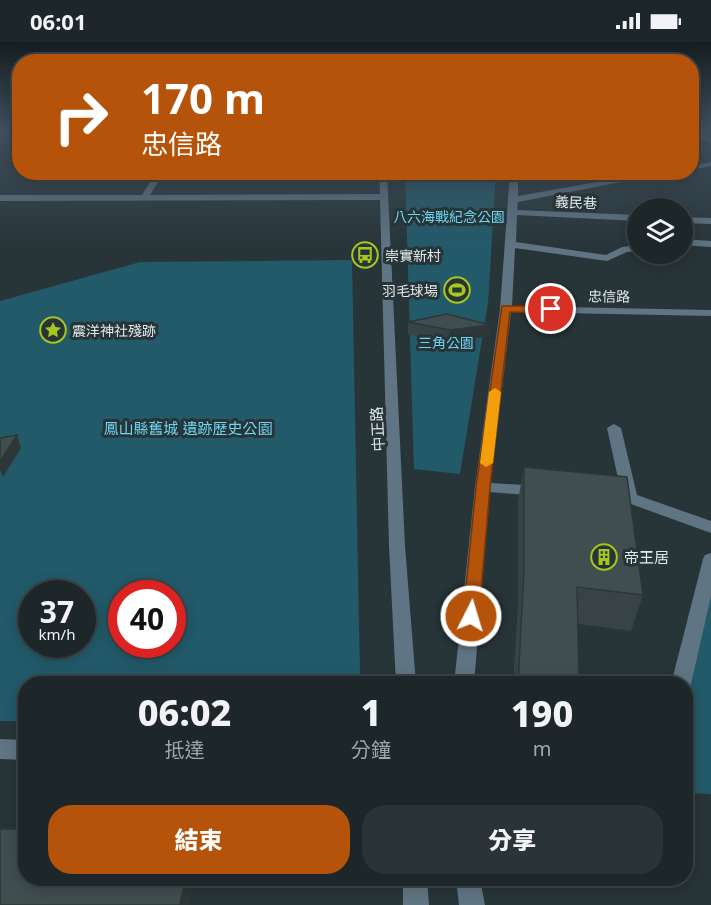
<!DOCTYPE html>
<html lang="zh-TW">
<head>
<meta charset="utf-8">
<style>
  body { margin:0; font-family:"Noto Sans","Noto Sans TC",sans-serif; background:#2a3336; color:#f1f3f6; height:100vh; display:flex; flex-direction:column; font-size:22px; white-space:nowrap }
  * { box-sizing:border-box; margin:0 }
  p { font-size:20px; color:#a0a5a8 }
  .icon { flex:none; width:33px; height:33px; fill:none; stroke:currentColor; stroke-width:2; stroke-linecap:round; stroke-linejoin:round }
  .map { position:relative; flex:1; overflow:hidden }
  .details { position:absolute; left:18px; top:634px; width:675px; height:210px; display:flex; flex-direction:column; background:#1d272a; border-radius:24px; box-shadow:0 3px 15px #0003,0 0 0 2px #3b4447 }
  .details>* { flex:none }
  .hud { position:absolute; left:12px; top:12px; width:687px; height:126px; border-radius:24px; box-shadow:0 3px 15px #0003,0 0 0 2px #3b4447; background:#b45309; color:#fff; overflow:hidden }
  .tools { position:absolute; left:627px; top:156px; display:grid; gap:12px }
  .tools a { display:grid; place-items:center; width:66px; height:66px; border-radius:50%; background:#1d272a; box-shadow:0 3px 15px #0003,0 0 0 2px #3b4447; font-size:30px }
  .speed { position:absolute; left:18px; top:538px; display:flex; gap:12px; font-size:30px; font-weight:700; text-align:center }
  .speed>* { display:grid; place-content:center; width:78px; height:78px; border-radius:50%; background:#1d272a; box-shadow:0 3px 15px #0003,0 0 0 2px #3b4447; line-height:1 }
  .speed small { font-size:15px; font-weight:400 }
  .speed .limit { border:9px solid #d22; background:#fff; color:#111 }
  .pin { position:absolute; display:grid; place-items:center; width:51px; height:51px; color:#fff; margin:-26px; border:3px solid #fff; border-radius:50%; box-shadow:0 2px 6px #0007 }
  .me { position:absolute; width:66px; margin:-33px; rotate:5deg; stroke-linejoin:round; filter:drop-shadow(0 0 4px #0008) }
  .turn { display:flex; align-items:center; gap:21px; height:126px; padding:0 30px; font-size:27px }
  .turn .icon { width:78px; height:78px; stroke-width:2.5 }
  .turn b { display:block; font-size:42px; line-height:51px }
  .eta { display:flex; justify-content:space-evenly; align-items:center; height:102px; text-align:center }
  .eta b { font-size:36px; font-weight:800; line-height:42px }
  .action { display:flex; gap:12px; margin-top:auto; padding:12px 30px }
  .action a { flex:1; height:69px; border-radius:24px; background:#b45309; color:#fff; font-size:24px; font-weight:800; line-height:69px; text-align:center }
  .action a+a { background:#2a3336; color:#f1f3f6 }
  .status { display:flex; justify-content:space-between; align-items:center; height:42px; padding:0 30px; background:#1d272a; direction:ltr }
  .status svg { height:16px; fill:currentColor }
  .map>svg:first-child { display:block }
</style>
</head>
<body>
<div class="status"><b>06:01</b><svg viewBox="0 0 49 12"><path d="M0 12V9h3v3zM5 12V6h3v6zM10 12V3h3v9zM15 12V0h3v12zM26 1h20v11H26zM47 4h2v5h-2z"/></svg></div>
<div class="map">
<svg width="711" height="863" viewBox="0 0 711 863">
  <rect width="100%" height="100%" fill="#273438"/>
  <path fill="#225a69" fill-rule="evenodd" d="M405 131H496L488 261 460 432 414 427Z
    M352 218 360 634 351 642H26L25 679H0V259L140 220ZM32 552H82V603H32ZM122 552H172V603H122Z
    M711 517V752L686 751V642H681Z"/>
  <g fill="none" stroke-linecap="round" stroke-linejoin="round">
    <path fill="#607583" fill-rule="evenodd" d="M692 91 711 96V100L692 95Z
      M711 120V124L692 128V124Z
      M156 130H164L150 153 380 152 379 130H387L405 504 416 642H396L389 504 380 158 0 159V153H142Z
      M510 130H518V154L653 130H673L518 160 517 168 638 173V179L517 173 516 200 606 213 622 205 638 203V209L627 210 607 219 515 206 512 264 711 268V274L511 270 491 441 539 444 547 449 539 454 490 450 474 642H454L475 445 500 267Z
      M682 175 711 176V182L682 181Z
      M682 197 711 199V205L682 203Z
      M614 382 621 386 637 453 711 479V491L628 461 606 458 603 454 606 450H621L607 386Z
      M711 511V554L691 642 686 649V642H671L703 517 705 513Z
      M0 697 26 698V718L0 717Z
      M403 837H427L429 863H403Z
      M456 837H480L485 863H459Z"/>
  </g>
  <path fill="#374344" d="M408 280 490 283 489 294 449 300 408 292Z
    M524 425 643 553 631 589 578 582 579 642H513L518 562V459Z"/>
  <path fill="#2d3737" d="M490 283 489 294 449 300 450 288Z
    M17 393 21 406 3 435 0 428V419Z
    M185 837H194L189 863H180Z"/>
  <path fill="#404e4f" stroke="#2d3737" stroke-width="1.5" d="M447 272 490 283 450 288 408 280Z
    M17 393 0 419V396Z
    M524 425 627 435 643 553 577 545 579 642H518L524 527Z
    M0 787H26V837H185L180 863H0Z"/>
  <linearGradient id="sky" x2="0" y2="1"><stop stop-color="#151d1f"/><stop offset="0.42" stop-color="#41505e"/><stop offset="1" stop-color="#41505e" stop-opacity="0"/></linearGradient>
  <rect width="711" height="208" fill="url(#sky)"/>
  <path fill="#b45309" stroke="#753606" stroke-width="1.5" d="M502 264H551L556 267 551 271 510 270 490 445 479 574 477 579 471 581 465 579 463 574 476 445Z"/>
  <path fill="#f59e0b" d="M495 346 501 350 493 421 486 425 480 421 489 350Z"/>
  <defs>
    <g id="bus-ring" transform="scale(1.35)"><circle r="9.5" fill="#273438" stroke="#a7c71e" stroke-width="1.5"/><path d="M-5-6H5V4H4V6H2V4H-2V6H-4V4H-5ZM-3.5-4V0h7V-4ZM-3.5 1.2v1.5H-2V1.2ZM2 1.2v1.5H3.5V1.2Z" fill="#a7c71e"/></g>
    <g id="stadium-ring" transform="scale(1.35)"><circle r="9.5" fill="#273438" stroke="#a7c71e" stroke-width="1.5"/><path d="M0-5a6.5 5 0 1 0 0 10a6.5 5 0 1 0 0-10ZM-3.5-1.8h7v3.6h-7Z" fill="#a7c71e"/></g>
    <g id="sight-ring" transform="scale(1.35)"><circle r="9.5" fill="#273438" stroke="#a7c71e" stroke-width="1.5"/><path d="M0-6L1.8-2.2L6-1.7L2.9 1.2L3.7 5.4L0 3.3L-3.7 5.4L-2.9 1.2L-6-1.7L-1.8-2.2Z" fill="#a7c71e"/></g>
    <g id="building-ring" transform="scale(1.35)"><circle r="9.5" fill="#273438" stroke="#a7c71e" stroke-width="1.5"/><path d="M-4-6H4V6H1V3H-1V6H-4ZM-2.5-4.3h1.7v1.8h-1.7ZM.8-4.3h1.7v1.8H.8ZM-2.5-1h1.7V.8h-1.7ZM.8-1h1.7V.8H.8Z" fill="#a7c71e"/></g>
  </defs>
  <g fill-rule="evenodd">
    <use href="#bus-ring" x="365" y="213"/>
    <use href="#stadium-ring" x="457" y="248"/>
    <use href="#sight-ring" x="53" y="288"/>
    <use href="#building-ring" x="604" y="515"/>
  </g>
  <g text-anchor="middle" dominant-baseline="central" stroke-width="6" stroke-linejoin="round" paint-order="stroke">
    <g font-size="14" fill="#e1e9ec" stroke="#273438">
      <text transform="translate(576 160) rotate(3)">義民巷</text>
      <text transform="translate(609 254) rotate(1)">忠信路</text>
    </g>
    <g font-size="14" fill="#6ed5f1" stroke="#273438">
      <text x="449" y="174">八六海戰紀念公園</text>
      <text x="446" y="300">三角公園</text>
    </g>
    <g font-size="14" fill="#e1e9ec" stroke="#273438" text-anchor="start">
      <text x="385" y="213">崇實新村</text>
      <text x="438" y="248" text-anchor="end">羽毛球場</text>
      <text x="72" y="288">震洋神社殘跡</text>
    </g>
    <g font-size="15" fill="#6ed5f1" stroke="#273438">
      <text x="188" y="386">鳳山縣舊城 遺跡歷史公園</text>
    </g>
    <g font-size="15" fill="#e1e9ec" stroke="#273438">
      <text transform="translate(377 387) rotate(-93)">中正路</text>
    </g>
    <g font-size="15" fill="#e1e9ec" stroke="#273438" text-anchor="start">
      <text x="624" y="515">帝王居</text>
    </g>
  </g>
</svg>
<div class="tools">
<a><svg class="icon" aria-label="layers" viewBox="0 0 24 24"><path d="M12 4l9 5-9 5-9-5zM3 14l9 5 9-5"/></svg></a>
</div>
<div class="speed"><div>37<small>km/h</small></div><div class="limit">40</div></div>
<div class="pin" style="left:551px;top:267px;background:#d93025"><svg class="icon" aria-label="arrive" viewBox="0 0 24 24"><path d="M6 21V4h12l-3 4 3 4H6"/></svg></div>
<svg class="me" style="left:471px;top:574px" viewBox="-20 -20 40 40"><circle r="17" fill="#b45309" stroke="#fff" stroke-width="3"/><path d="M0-11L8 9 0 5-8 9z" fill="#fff"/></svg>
<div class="hud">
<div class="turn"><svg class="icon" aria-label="right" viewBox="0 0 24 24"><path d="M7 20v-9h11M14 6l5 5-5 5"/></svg><div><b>170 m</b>忠信路</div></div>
</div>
<section class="details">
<div class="eta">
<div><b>06:02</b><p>抵達</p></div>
<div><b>1</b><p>分鐘</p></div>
<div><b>190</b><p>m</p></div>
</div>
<div class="action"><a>結束</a><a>分享</a></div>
</section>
</div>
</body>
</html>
